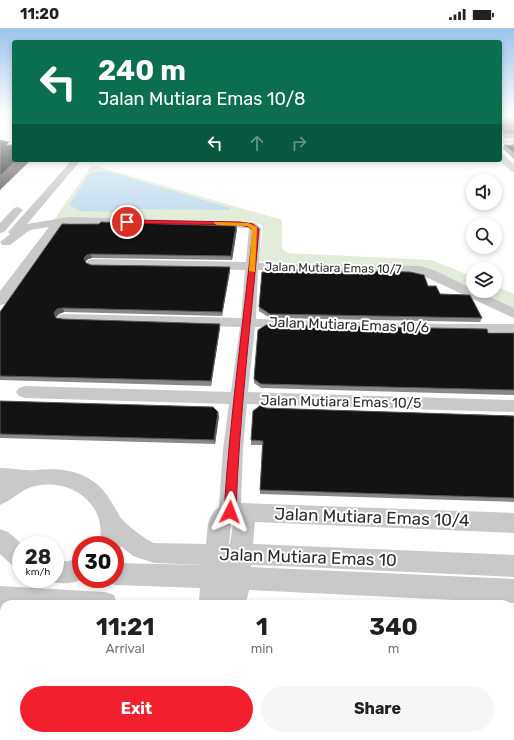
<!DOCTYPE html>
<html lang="en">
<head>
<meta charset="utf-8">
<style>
  body { margin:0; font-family:Rubik,sans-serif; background:#f6f6f6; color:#202124; height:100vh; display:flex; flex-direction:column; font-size:15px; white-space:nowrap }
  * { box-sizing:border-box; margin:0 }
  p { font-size:13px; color:#757577 }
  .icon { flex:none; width:22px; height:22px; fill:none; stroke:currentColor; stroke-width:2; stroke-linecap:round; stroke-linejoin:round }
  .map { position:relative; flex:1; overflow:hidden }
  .sheet { position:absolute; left:0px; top:572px; width:514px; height:140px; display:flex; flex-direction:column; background:#fff; border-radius:12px 12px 0 0; box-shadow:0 2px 6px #0003 }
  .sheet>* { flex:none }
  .top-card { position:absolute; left:12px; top:12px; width:490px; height:122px; border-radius:4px; box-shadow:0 2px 6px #0003; background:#0b6e4f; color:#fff; overflow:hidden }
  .controls { position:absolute; left:466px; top:146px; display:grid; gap:8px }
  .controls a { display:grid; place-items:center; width:36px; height:36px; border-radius:50%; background:#fff; box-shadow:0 2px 6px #0003; font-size:20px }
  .speed { position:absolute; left:12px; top:508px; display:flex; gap:8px; font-size:20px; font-weight:700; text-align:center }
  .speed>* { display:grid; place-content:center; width:52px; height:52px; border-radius:50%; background:#fff; box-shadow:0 2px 6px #0003; line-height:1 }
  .speed small { font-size:10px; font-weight:400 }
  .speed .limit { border:6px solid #d22; background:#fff; color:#111 }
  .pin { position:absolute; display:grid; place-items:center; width:34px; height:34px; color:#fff; margin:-17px; border:2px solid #fff; border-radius:50%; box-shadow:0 1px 4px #0007 }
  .me { position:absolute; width:44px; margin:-22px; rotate:3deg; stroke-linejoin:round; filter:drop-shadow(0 0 3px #0008) }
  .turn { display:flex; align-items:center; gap:14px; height:84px; padding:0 20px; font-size:18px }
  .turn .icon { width:52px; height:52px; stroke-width:2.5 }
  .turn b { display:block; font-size:28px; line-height:34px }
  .lanes { display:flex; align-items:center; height:38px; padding:0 20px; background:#0003; justify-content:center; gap:20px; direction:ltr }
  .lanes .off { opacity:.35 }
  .eta { display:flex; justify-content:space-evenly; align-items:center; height:68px; text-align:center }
  .eta b { font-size:24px; font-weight:700; line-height:28px }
  .primary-button { display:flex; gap:8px; margin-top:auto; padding:8px 20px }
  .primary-button a { flex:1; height:46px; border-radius:24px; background:#f21f2e; color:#fff; font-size:16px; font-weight:700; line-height:46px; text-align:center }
  .primary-button a+a { background:#f6f6f6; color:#202124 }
  .status { display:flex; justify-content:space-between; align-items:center; height:28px; padding:0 20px; background:#fff; direction:ltr }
  .status svg { height:11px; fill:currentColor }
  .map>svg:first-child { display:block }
</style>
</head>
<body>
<div class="status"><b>11:20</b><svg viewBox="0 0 49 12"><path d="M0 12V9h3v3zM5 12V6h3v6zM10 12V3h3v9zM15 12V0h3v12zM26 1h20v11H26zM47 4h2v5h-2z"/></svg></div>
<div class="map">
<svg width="514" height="712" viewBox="0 0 514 712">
  <rect width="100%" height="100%" fill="#fff"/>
  <path fill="#e3ecd8" d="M91 138H96L282 192V221L288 225 432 232 473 249V261L432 241 425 240 261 234 259 232 263 198 252 193 73 190 54 192Z
    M495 258 514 266V281L477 263H495Z"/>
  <path fill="#c3dded" d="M100 143H107L230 180 229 182 127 181 120 184 80 183 69 177 89 146Z"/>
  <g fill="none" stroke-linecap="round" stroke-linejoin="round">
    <path fill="#c3dded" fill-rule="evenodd" d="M0 87H14V93L0 90Z
      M500 103H514V111H500Z"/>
    <path fill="#c9c9c9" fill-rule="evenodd" d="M514 111V115L500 116V112Z
      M500 125 503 126 514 136V144L511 143 499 132Z
      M72 132H81L27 196 69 189 251 194 255 195 261 200 259 235 420 238 434 242 473 261V263H477L514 280V290L419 246 258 242 256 291 445 296H514V304H445L255 299 248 364 514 372V384L247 376 243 421 241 475 514 485V505L255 494 253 516 514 527V549L304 539 251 537V539L514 551V575L249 562 246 576H200L199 572 200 560 115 557 107 554 105 551H115V535L203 537 154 535 133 528 121 518 118 524 115 525V517H99C109 477 72 450 35 458 21 461 13 472 0 477V440C11 440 23 443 34 442 51 441 65 440 82 447 103 456 110 471 120 489 125 496 146 512 154 515L206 516C208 501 206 489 219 479L223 421 229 376 25 370 19 368 16 364 19 360 25 358 231 364 240 299 64 294 59 293 57 290 59 287 64 286 241 290 245 242 92 239 88 238 86 235 88 232 92 231 246 234 249 201 248 200 69 195 62 197 5 276 0 277V263L49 199 30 202 10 217H2L0 214 10 206 8 204 10 202ZM231 495 233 496 230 516H229Z
      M18 179 23 182 4 204 0 205V195L14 180Z
      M0 501 8 504 23 517H21V541L13 538 0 526Z
      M81 530V551H84C71 556 59 557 47 552L55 551V533H68Z
      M0 558 105 564 114 567 117 576H4V582H0Z
      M510 581H514V607H510Z
      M194 708H224V712H194Z"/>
  </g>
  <path fill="#898989" d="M500 87H514V110H505L500 106Z
    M514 113V131L503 121 504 117H513Z
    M62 196 236 198 237 201 232 232 92 230 88 231 85 234 86 235 91 237 230 239V243L222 288 64 284 59 286 56 289V290L63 291 220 296V300L211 358 0 352V284Z
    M271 244 428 258 440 266 482 290 480 294 270 290 259 283V279Z
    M488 305H514V367L261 360 254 355V351Z
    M0 373 219 388 215 416 0 410Z
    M265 380 514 388V474L260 466 262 417H251V412Z
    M510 619H514V690H510Z"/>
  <path fill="#5a5a5a" d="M17 132H31L0 162V148Z
    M236 198 237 201 232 232 231 228Z
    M91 226 92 230 88 231 85 234 84 230 87 227Z
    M230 239V243L222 288V284Z
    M63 280 64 284 59 286 56 289 54 285 57 281Z
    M220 296V300L211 358V353Z
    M218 384 219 388 215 416 214 412Z
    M159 708H162L161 712H158Z"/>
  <path fill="#131313" stroke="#5a5a5a" d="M500 87H514V106H506L500 101Z
    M0 112 9 114 6 117H14V132H17L0 148Z
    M504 117H514V125Z
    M101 194 236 198 231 228 91 226 87 227 84 230 86 235 91 237 230 239 222 284 63 280 57 281 54 285 56 290 63 291 220 296 211 353 0 348V284L62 196H99Z
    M271 241 410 244 424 247 428 258H436L440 266 470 267 482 290 270 286 259 279 262 244H271Z
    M266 297 487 301 488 305H514V362L261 356 254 351 258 302Z
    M0 373 213 379 218 384 214 412 0 406Z
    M265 374V380L514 388V470L260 462 263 413 251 412 253 383Z
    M0 598H4V708H159L158 712H0Z
    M510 619H514V683H510Z
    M510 704H514V712H246V708H510Z"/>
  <linearGradient id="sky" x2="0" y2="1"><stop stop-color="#99c4ea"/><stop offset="0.47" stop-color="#fff"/><stop offset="1" stop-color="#fff" stop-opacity="0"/></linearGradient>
  <rect width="514" height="187" fill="url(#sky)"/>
  <path fill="#f21f2e" stroke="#9d141e" d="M127 192 240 194 253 196 259 201C251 295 239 389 236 484L234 487 230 488 226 487 224 484C230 389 243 296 253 202L249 199 240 197 125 195V193Z"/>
  <path fill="#f59e0b" d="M215 194 248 195 257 199 255 244 249 243 252 201 247 198 217 197 214 195Z"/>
  <g text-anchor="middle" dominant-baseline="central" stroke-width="4" stroke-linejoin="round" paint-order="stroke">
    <g font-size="12" fill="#2c2c2c" stroke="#fff">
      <text transform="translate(333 240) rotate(1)">Jalan Mutiara Emas 10/7</text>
    </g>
    <g font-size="14" fill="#2c2c2c" stroke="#fff">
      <text transform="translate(349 297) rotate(2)">Jalan Mutiara Emas 10/6</text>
      <text transform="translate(341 374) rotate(1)">Jalan Mutiara Emas 10/5</text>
    </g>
    <g font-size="17" fill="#2c2c2c" stroke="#fff">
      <text transform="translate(372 489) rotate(2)">Jalan Mutiara Emas 10/4</text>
      <text transform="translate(308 529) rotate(2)">Jalan Mutiara Emas 10</text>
    </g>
  </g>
</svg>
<div class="controls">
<a><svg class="icon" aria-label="sound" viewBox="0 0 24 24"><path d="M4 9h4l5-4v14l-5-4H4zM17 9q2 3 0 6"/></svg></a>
<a><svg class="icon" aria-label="search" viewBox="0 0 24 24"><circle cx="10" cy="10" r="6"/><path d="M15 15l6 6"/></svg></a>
<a><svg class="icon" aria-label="layers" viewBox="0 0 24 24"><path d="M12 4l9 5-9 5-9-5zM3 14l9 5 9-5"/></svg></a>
</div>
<div class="speed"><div>28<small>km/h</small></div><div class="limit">30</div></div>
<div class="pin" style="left:127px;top:194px;background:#d93025"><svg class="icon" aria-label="arrive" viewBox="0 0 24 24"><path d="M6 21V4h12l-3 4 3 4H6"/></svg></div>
<svg class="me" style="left:230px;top:484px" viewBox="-20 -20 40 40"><path d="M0-17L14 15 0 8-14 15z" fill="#f21f2e" stroke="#fff" stroke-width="4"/></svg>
<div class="top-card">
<div class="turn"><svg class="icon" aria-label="left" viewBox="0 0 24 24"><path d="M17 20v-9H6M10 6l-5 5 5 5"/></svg><div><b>240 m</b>Jalan Mutiara Emas 10/8</div></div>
<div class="lanes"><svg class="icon" aria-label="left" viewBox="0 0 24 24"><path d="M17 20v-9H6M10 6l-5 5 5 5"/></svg><svg class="icon off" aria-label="ahead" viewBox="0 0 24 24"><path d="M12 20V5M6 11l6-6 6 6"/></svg><svg class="icon off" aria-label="right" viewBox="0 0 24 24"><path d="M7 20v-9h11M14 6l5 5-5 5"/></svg></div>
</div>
<section class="sheet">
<div class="eta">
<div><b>11:21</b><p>Arrival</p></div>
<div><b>1</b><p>min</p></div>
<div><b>340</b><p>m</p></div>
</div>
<div class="primary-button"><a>Exit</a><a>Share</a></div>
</section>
</div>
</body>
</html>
